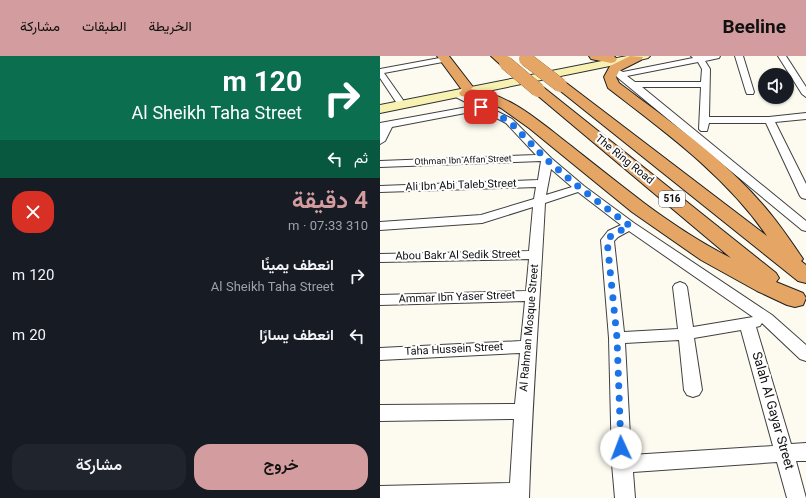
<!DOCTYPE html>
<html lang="ar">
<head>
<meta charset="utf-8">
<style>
  body { margin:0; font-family:Georgia,Vazirmatn,serif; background:#20242c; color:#f1f3f6; direction:rtl; height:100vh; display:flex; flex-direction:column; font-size:15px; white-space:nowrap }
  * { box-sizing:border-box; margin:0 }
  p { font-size:13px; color:#9ea1a6 }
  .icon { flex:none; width:22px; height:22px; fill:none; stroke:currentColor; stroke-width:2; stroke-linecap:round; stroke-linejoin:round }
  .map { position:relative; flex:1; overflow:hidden; direction:ltr }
  .details { display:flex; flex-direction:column; background:#171b24; width:380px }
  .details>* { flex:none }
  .guide { background:#0b6e4f; color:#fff; overflow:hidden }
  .tools { position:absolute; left:378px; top:12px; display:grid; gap:8px }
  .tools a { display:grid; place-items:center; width:36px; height:36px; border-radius:50%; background:#171b24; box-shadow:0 1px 3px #0004; font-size:20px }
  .pin { position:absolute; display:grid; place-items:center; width:34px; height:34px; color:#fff; margin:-17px; border-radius:8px; box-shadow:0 2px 6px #0006 }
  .me { position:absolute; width:44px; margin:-22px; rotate:358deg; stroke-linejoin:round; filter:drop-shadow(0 0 3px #0008) }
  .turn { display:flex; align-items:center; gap:14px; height:84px; padding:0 12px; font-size:18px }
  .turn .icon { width:52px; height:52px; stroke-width:2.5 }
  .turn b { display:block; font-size:28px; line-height:34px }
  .then { display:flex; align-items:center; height:38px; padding:0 12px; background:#0003; gap:8px; font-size:15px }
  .round { display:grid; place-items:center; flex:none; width:42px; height:42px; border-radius:16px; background:#20242c }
  .overview { display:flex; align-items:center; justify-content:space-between; height:68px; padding:0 12px }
  h1 { font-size:24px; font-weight:600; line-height:30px; color:#d39d9f }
  .button { display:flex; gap:8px; margin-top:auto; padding:8px 12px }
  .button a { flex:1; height:46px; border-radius:16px; background:#d39d9f; color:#111; font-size:16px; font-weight:600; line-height:46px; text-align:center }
  .button a+a { background:#20242c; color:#f1f3f6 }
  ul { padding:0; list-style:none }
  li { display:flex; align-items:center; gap:12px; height:60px; padding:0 12px }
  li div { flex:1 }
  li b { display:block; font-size:15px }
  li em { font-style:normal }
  header { display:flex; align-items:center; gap:24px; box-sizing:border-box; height:56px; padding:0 20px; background:#d39d9f; color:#111 }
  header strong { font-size:19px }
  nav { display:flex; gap:22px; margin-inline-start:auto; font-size:14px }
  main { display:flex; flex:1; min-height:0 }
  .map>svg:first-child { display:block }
</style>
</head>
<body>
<header>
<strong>Beeline</strong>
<nav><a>الخريطة</a><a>الطبقات</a><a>مشاركة</a></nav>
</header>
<main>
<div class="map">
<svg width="426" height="442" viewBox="0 0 426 442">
  <rect width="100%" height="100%" fill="#fdfbf0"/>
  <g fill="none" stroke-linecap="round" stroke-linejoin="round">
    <g stroke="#404040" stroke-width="2">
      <path id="minor" d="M311 0H340L339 2 325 5 330 13 329 61H389L426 57V63L395 66 426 128V143L422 142 420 140 386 67H329L327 75H321L319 73 321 31H262L426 165V175L422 174 237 21 230 13 234 11 243 16 313 2ZM318 6 322 13 321 26H255L247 20Z
        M355 0H363L374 36 373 38H367L366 36Z
        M398 0H406L426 31V41L422 38Z
        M65 1H68V5L4 17 23 44 22 46H16L0 22V13Z
        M77 35 132 63 171 102 204 130 254 167 392 259 426 289V305L420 303 382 267 380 270 376 271 411 388 426 387V405H416L426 442H407L397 406 253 416 255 442H235L232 408 229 282 221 184 228 175 241 169 198 136 165 147C160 245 152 343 149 442H0V430L130 427 134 363 0 365V349L135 348 140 297 0 304V292L141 285 145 245 0 249V239L146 235 149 203 0 206V198L149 195 153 151 102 167 0 174V166L101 159 154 143 156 131 0 136V130L158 124 161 105 0 111V105L156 99 126 67 101 54 12 71 5 85 0 88V67L93 50 74 40 73 38ZM171 113 192 131 166 139ZM249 175 373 261 313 271 307 231 305 228 300 226 295 228 293 231 298 273 244 276 234 185 238 181ZM361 274 393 390 251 399 245 287 299 284 304 334 307 339 313 341 319 339 322 334 314 282Z"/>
    </g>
    <g stroke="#2f2f2f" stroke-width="2">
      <path id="secondary" d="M247 0H270L268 2 264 3 0 57V49Z"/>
    </g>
    <g stroke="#1e1e1e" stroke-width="2">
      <path id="motorway" d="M57 0H69L93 31 91 33C130 38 160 66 190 89 214 108 239 128 264 147 291 167 321 187 351 202L151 34 153 31H163L396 217 399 222 396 226 423 237 426 242 423 249 415 251 407 249 377 235 321 204 252 156 149 72 121 52 101 43 81 40 79 37 82 34Z
        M111 0H125L132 7 130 10H122Z
        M209 0H234L237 3 235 6 231 7 211 3Z
        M250 0 263 1 261 4 239 15 236 21 239 27C289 65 342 101 383 149 398 166 410 184 423 203L421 205 426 209V227L418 225 173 29 175 26H185L387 180C346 120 285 76 228 32L224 21 230 10Z"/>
    </g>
    <use href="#minor" fill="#fff" fill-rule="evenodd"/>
    <use href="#secondary" fill="#f7f2b1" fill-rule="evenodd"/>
    <use href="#motorway" fill="#e5a665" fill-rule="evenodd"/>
    <g stroke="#1e1e1e" stroke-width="14" stroke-linecap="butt">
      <path id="motorway-bridge" d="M146 3 180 29
        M126 7 158 34"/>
    </g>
    <use href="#motorway-bridge" stroke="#e5a665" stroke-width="14"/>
  </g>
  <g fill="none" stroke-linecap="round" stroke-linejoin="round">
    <path stroke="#1a73e8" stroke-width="7" stroke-dasharray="0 12.6" d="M101 51 129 65 167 104 200 132 250 170 233 178 227 184 237 282 241 392"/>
  </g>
  <g text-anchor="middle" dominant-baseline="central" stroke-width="4" stroke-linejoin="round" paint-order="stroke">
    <g font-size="9" fill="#0d0d0d" stroke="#fff">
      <text transform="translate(83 105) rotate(-2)">Othman Ibn Affan Street</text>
    </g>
    <rect fill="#fff" stroke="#565656" stroke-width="1" x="279" y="135" width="26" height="16" rx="3"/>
    <g font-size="10" font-weight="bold" fill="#0d0d0d">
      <text x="292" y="143">516</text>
    </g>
    <g font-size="11" fill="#0d0d0d" stroke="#fff">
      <text transform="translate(244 104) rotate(39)">The Ring Road</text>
      <text transform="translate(81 130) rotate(-2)">Ali Ibn Abi Taleb Street</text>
      <text transform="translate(78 200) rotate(-1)">Abou Bakr Al Sedik Street</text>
      <text transform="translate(77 242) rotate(-2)">Ammar Ibn Yaser Street</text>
      <text transform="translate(150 272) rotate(-85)">Al Rahman Mosque Street</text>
      <text transform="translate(74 294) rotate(-3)">Taha Hussein Street</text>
    </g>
    <g font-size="13" fill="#0d0d0d" stroke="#fff">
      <text transform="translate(392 355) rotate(74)">Salah Al Gayar Street</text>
    </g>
  </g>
</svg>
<div class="tools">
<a><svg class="icon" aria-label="sound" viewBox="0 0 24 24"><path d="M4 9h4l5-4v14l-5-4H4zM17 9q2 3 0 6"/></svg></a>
</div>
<div class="pin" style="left:101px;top:51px;background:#d93025"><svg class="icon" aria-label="arrive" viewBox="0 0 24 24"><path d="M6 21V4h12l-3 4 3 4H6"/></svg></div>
<svg class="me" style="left:241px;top:392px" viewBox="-20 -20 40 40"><circle r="19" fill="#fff"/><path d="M0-13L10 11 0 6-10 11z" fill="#1a73e8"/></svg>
</div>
<section class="details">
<div class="guide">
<div class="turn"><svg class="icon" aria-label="right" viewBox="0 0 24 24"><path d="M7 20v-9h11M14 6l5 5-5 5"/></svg><div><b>120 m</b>Al Sheikh Taha Street</div></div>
<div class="then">ثم<svg class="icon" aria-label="left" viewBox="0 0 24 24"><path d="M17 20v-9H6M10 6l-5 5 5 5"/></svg></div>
</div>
<div class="overview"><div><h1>4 دقيقة</h1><p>310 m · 07:33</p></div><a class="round" style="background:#d93025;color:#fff"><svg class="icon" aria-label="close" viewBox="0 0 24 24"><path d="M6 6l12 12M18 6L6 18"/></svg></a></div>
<ul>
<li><svg class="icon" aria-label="right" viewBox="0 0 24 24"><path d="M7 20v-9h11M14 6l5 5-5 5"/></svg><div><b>انعطف يمينًا</b><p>Al Sheikh Taha Street</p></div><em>120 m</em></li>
<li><svg class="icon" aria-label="left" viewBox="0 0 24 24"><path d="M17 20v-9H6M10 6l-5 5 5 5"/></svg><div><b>انعطف يسارًا</b></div><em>20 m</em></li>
</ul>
<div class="button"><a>خروج</a><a>مشاركة</a></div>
</section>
</main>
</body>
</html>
